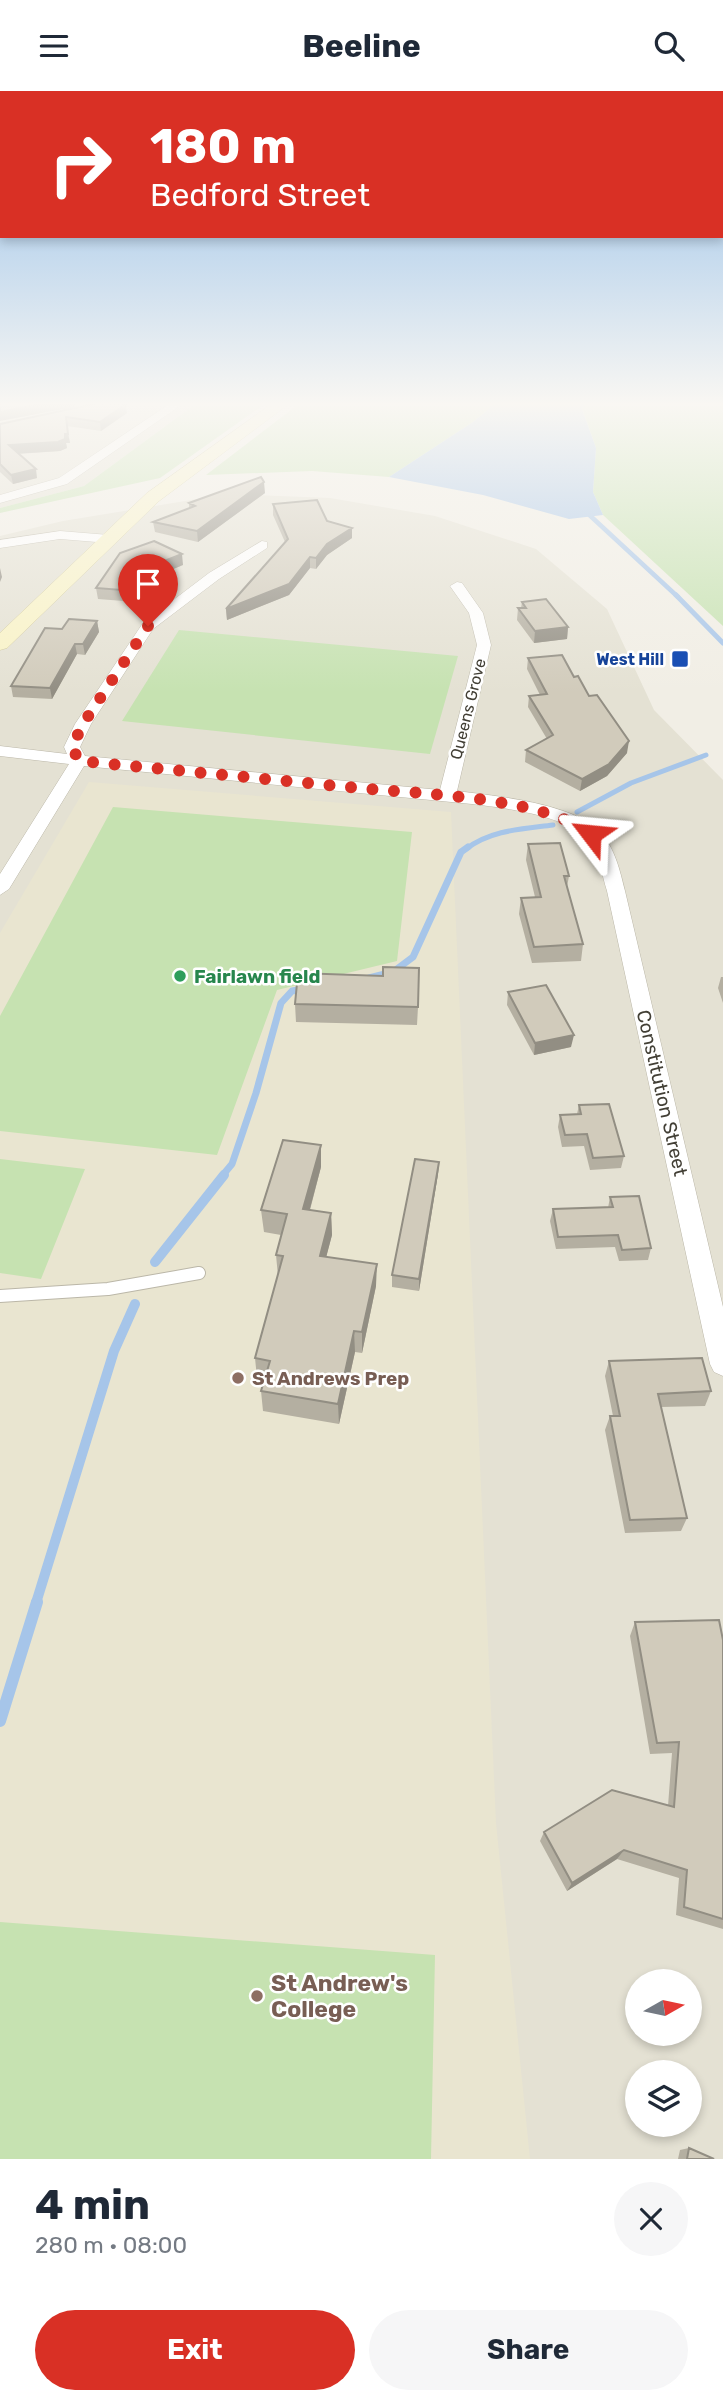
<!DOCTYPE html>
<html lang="en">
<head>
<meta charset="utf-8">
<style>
  body { margin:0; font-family:Rubik,sans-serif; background:#f6f6f7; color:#1f2937; height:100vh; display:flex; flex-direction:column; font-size:26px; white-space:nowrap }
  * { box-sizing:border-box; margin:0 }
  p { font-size:23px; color:#747a83 }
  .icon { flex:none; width:38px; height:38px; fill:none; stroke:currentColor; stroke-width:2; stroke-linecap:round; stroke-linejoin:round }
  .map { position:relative; height:2068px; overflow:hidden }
  .panel { display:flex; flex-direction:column; background:#fff; flex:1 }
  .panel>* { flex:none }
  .banner { position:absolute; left:0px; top:0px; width:724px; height:147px; box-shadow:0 4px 10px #0003; background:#d93025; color:#fff; overflow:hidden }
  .needle { width:46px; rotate:81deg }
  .tools { position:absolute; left:625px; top:1878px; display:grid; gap:14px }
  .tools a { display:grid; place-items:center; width:77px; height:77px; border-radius:50%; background:#fff; box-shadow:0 4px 10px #0003; font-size:35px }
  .pin { position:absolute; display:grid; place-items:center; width:60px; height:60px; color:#fff; margin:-72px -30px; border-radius:50% 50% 50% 0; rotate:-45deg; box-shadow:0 0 7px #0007 }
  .pin .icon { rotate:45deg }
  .me { position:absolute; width:77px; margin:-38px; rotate:299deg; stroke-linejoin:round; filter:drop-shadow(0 0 5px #0008) }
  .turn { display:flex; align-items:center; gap:24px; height:147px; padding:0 35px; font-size:32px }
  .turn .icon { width:91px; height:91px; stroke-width:2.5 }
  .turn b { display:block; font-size:49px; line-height:60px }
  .round { display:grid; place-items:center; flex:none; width:74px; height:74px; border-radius:37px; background:#f6f6f7 }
  .overview { display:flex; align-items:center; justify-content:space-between; height:119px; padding:0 35px }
  h1 { font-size:42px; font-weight:700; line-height:52px }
  .button { display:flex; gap:14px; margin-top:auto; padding:14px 35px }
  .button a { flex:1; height:80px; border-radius:42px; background:#d93025; color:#fff; font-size:28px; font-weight:700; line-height:80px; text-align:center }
  .button a+a { background:#f6f6f7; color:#1f2937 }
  header { display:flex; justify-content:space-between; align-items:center; height:91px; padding:0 35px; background:#fff; font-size:32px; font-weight:700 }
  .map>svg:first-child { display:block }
</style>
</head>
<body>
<header><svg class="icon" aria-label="menu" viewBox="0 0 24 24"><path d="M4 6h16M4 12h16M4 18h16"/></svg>Beeline<svg class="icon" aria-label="search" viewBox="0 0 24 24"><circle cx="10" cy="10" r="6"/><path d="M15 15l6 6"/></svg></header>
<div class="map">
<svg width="723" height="2068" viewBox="0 0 723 2068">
  <rect width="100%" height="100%" fill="#f1eee5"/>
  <path fill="#e4e1d3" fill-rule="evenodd" d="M0 312H197L84 395 0 417Z
    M228 403 330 407 435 425 536 458 607 518 654 619 723 689V2068H0V445L63 430ZM637 1890H690V1942H637ZM637 1981H690V2034H637Z"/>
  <path fill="#e9e5d0" d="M89 691 451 721 496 1732 530 2068H0V842Z"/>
  <path fill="#c6e2b1" d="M197 312H266L160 387 0 422V417L84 395Z
    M300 312H496L473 331 389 386 312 380 206 384Z
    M585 312H723V535L603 424 593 401 596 357 582 317Z
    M179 539 458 565 430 663 122 630Z
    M113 716 412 741 397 870 277 899 217 1064 0 1040V925Z
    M0 1068 85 1078 41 1188 0 1182Z
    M0 1831 435 1864 431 2068H0Z"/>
  <path fill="#a6c5e9" d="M496 312H585L582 318 596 357 593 401 603 424 569 428 483 404 389 386 473 331Z"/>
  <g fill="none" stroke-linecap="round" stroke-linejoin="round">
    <path stroke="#a6c5e9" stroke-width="4.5" d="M584 419 678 506"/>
    <path stroke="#a6c5e9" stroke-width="5" d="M676 504 723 552
      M577 721 631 692 706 664
      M466 758C491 739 522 738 553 734"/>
    <path stroke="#a6c5e9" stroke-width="7" d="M369 887 393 881 413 866 461 761 468 756
      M222 1085 232 1073 256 1002 281 912 292 900 304 898"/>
    <path stroke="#a6c5e9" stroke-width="10" d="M155 1171 224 1084
      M36 1512 114 1260 135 1213"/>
    <path stroke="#a6c5e9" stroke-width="12" d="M0 1630 37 1511"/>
    <g stroke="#bbb7a8" stroke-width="14">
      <path id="lane" d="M0 1205 108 1198 199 1182"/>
    </g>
    <g stroke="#bbb7a8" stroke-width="1">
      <path id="street" d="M171 312H184L67 393 0 412V404L59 387Z
        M60 440 109 444 115 448 109 452 60 448 0 457V449Z
        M262 450 267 451V457L219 488 153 538 91 633 80 656 85 665 440 699 477 554 469 522 450 495 457 491 462 492 483 522 491 554 457 700C495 705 573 712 600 741 615 757 620 780 625 800L723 1216V1285L714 1281 710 1273 607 800C602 784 600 767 591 753 572 724 504 717 472 713L84 675 9 798 0 804V783L69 673 0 665V655L67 663 64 656 75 633 143 532 209 482Z"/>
    </g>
    <g stroke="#cdc598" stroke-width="1">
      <path id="secondary" d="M273 312H290L159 410 7 557 0 559V542L147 402Z"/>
    </g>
    <use href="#lane" stroke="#fff" stroke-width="12"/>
    <use href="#street" fill="#fff" fill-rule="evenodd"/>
    <use href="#secondary" fill="#f9f3c6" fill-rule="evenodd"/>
  </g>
  <path fill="#b4afa1" d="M127 322 101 340 67 335 70 352H66L67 357 60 360 18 363 37 387 13 393 0 381V333Z
    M265 402 198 451 155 441 153 431 189 417V412Z
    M273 413 352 437V447L327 464 316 478 310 477 289 504 227 529 226 518 285 451 273 424Z
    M183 474 151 487 136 511 98 508 96 497Z
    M522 511 568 536 567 548 534 552 517 529 518 517H521Z
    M97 530 99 541 85 564 77 563 52 608 13 606 11 595 62 538Z
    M528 567 574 586 589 605 627 662 607 685 580 700 525 671 526 659 547 648 528 616 529 605 540 604 527 578Z
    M528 753 569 785 567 796 583 853 581 870 532 872 519 823 521 807 535 806 526 769Z
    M383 885 418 916 417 934 296 931 295 913Z
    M721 886H723V912L718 897Z
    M508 901 571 956 534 964 507 914Z
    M579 1014 624 1065 621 1077 590 1079 584 1055 562 1056 558 1036 560 1024 577 1023Z
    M439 1071 438 1083 419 1200 392 1196V1184Z
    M321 1076 310 1119 331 1122 332 1144 326 1166 376 1195 362 1262 355 1261 339 1333 263 1320 261 1300 264 1289 257 1287 255 1267 278 1185 276 1164 281 1144 264 1141 261 1119Z
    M610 1106 651 1157 648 1169 619 1170 615 1156 556 1158 550 1130 553 1118 608 1117Z
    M609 1270 711 1300 705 1315 661 1316 687 1427 681 1440 625 1442 605 1339 610 1325H613L605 1285Z
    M635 1531 723 1549V1838L676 1824 679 1787 617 1768 567 1800 540 1750 544 1741 668 1715 672 1662 650 1663 630 1545Z
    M689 2057 714 2068H678L680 2059Z"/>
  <path fill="#928e83" d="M46 312H79L74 314V316L0 330V321Z
    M126 313 127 322 101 340 100 331Z
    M68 343 70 352H66L67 357 60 360 11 363 9 354Z
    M36 378 37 387 13 393 11 384Z
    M264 391 265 402 198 451 197 440Z
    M352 437V447L327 464 316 478V467L327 453Z
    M182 463 183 474 151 487 136 511 134 500 149 476Z
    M310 466V477L289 504 227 529 226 518Z
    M0 477 2 486 0 491Z
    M97 530 99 541 85 564 83 553Z
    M568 536 567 548 534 552 535 540Z
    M75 553 77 563 52 608 50 597Z
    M629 650 627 662 607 685 580 700 582 688Z
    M574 944 571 956 534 964 535 952Z
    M321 1054V1076L304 1140 303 1118Z
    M439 1071 438 1083 419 1200V1188Z
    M331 1122 332 1144 321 1186 320 1165Z
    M377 1173 376 1195 362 1262V1241Z
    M354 1240 355 1261 339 1333 338 1313Z
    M624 1759 617 1768 567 1800 572 1792Z"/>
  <path fill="#d1cbbb" stroke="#928e83" stroke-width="2" d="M0 312H46L0 321Z
    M98 312 126 313 100 331 66 326 68 343H65V348L58 351 9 354 36 378 11 384 0 373V333Z
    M261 386 264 391 197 440 153 431 195 415 189 412Z
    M317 409 327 430 352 437 327 453 316 467 310 466 289 493 226 518 288 448 273 413Z
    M154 450 182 463 149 476 134 500 96 497 120 462Z
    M546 508 568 536 535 540 518 517H526L522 511Z
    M69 528 97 530 83 553H75L50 597 11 595 45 537 62 538Z
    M562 564 574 586 578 585 589 605 597 604 629 650 609 673 582 688 526 659 553 644 529 605 547 603 528 567Z
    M560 752 569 785H564L583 853 534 856 521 807 541 806 528 753Z
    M383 876 419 877 418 916 295 913 298 882 383 885Z
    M546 894 574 944 535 952 508 901Z
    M609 1013 624 1065 593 1067 587 1043 565 1044 560 1024 581 1023 579 1014Z
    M283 1049 321 1054 303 1118 331 1122 320 1165 377 1173 362 1241 354 1240 338 1313 261 1300 270 1270 255 1267 283 1165 276 1164 287 1123 261 1119Z
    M415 1068 439 1071 419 1188 392 1184Z
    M639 1105 651 1157 622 1159 618 1144 558 1146 553 1118 613 1116 610 1106Z
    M702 1267 711 1300 658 1303 687 1427 630 1429 610 1325H620L609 1270Z
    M719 1529 723 1549V1828L684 1816 687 1779 624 1759 572 1792 544 1741 612 1699 674 1716 679 1651 657 1652 635 1531Z
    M689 2057 714 2068H687Z"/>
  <linearGradient id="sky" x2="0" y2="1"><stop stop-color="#8dbbe8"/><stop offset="0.52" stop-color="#f9f7f3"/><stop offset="1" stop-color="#f9f7f3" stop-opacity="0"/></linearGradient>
  <rect width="723" height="602" fill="url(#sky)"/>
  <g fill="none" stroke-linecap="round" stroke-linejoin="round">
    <path stroke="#d93025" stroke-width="12" stroke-dasharray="0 21.6" d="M148 535 83 633 72 656 79 670C173 679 266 688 359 697 421 703 543 706 591 743"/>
  </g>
  <rect fill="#1a4fb4" stroke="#fff" stroke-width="2.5" x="671" y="559" width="18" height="18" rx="3.5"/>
  <circle fill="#2e9e5b" stroke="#fff" stroke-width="2.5" cx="180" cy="885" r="7"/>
  <g fill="#8d6e63" stroke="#fff" stroke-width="2.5">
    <circle cx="238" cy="1287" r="7"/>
    <circle cx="257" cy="1905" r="7"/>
  </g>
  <g text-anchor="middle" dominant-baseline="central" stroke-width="5" stroke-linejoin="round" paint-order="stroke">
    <g font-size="16" font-weight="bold" fill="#164399" stroke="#fff" text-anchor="end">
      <text x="664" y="568">West Hill</text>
    </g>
    <g font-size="16" fill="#423f35" stroke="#fff">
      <text transform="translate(468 618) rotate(-76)">Queens Grove</text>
    </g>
    <g font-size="19" font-weight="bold" fill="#27864d" stroke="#fff" text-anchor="start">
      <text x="194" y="885">Fairlawn field</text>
    </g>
    <g font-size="19" fill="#423f35" stroke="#fff">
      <text transform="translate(662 1002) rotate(77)">Constitution Street</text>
    </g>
    <g font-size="19" font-weight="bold" fill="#785e54" stroke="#fff" text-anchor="start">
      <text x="252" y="1287">St Andrews Prep</text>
    </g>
    <g font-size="23" font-weight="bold" fill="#785e54" stroke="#fff" text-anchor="start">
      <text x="271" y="1892">St Andrew's<tspan x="271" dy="26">College</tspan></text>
    </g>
  </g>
</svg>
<div class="tools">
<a><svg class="needle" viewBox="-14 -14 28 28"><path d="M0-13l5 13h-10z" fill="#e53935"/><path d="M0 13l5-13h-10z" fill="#747a83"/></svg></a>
<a><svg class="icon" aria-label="layers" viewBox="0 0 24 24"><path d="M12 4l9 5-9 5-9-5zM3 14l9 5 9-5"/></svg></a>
</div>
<div class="pin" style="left:148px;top:535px;background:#d93025"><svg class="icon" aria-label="arrive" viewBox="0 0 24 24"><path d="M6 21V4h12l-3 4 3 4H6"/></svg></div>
<svg class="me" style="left:591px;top:743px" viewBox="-20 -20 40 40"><path d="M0-17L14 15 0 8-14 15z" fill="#d93025" stroke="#fff" stroke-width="4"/></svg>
<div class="banner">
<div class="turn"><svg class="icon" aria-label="right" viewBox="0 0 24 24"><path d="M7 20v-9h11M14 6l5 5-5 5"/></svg><div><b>180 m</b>Bedford Street</div></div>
</div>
</div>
<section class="panel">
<div class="overview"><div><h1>4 min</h1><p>280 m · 08:00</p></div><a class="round"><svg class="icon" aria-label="close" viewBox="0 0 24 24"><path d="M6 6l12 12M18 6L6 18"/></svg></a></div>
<div class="button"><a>Exit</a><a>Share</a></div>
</section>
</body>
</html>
